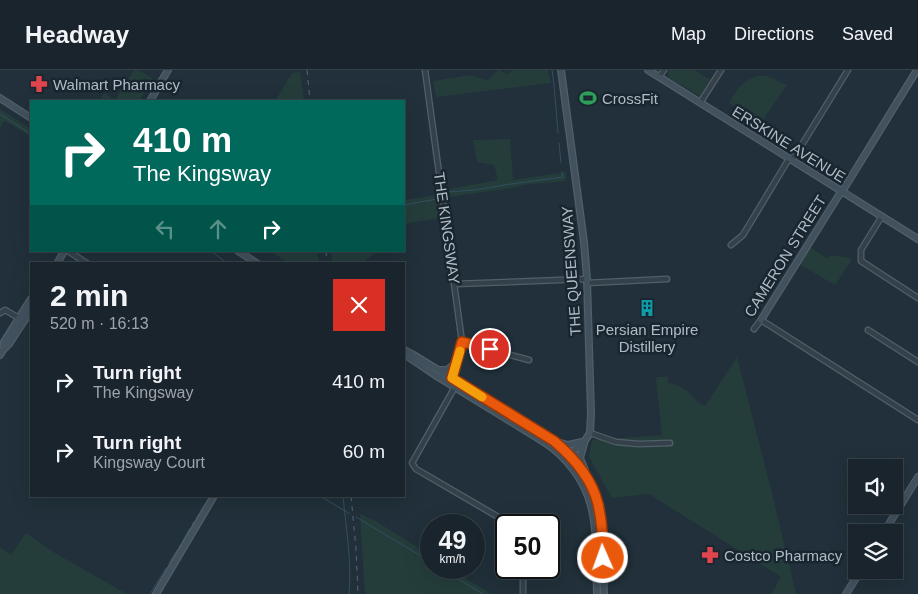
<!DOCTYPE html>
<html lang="en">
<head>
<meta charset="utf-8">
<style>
  body { margin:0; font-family:Helvetica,sans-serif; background:#263038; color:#f1f3f6; height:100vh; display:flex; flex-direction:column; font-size:19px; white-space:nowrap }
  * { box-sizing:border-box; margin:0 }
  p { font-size:16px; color:#9fa4a9 }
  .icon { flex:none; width:28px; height:28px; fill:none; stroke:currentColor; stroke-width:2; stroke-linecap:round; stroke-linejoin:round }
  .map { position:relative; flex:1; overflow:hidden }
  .sheet { position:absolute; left:30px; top:192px; width:375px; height:235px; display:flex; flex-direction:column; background:#19242c; border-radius:0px; box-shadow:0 5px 20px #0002,0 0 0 1px #374148 }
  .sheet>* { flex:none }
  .top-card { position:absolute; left:30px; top:30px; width:375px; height:152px; border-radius:0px; box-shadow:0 5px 20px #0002,0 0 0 1px #374148; background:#00695c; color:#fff; overflow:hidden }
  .tools { position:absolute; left:848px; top:389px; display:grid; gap:10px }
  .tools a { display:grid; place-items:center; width:55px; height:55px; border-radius:0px; background:#19242c; box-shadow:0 5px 20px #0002,0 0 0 1px #374148; font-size:25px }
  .speed { position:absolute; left:420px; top:444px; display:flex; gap:10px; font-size:25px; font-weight:700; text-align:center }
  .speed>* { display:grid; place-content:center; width:65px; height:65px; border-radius:50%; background:#19242c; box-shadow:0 5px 20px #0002,0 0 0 1px #374148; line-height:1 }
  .speed small { font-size:12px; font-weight:400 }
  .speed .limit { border:2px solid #111; border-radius:8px; background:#fff; color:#111 }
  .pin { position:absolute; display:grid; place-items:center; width:42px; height:42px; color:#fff; margin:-21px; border:2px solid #fff; border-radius:50%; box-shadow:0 1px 5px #0007 }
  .me { position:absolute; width:55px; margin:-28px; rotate:358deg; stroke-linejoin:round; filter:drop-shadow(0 0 4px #0008) }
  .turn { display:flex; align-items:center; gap:18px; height:105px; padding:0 20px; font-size:22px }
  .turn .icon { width:65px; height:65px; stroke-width:2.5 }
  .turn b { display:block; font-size:35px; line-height:42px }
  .lanes { display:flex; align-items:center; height:48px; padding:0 20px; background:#0003; justify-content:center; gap:25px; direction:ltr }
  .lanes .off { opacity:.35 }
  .round { display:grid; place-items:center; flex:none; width:52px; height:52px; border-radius:0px; background:#263038 }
  .summary { display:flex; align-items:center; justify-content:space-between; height:85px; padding:0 20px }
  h1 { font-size:30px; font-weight:600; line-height:38px }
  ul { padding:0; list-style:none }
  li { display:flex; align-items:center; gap:15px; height:70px; padding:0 20px }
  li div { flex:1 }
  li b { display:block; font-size:19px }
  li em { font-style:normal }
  header { display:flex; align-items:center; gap:30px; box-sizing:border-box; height:70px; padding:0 25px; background:#19242c; border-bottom:1px solid #374148 }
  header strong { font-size:24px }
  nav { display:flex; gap:28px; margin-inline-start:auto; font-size:18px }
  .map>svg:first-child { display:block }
</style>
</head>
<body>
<header>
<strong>Headway</strong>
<nav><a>Map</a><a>Directions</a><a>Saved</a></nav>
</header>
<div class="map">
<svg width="918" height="524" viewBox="0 0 918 524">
  <rect width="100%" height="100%" fill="#21303a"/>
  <path fill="#243d3b" d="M134 0H139L153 9 139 31H103L100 30 104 23 115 30Z
    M498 0H500L508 5 512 0H548L551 13 436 27 433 11 470 5 487 10Z
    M669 0H695L710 10 700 26 669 8 668 2Z
    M300 2 304 31H275L292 3Z
    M757 6H767L787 15 762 51H758L729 33C737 19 741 12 757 6Z
    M0 39 31 59V67L5 51 0 58Z
    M510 69 513 110 566 102V111L524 115 512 118 450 127 449 119 498 110 494 95 477 92 473 70Z
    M438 125 439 148 404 154V130Z
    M810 177 828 189 831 185 850 188 851 191 835 215 799 194Z
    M270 181H317L319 194H290Z
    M331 181H383L375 183 361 194H332Z
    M737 287 772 423 796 524H771L781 507 649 424 612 428 589 387 592 370 662 365 656 307H668V313C678 314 693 323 697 332L705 336Z
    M360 444 376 451 431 486V498H449L491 524H365Z
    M26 463 55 483 127 524H0V477L11 485Z"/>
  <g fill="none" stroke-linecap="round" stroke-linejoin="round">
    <path stroke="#344e62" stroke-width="1" d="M552 0 554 14 558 63
      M0 44 31 64
      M559 73 561 93
      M447 122 474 120 511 114 563 107 562 102
      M404 135 437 129
      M211 181 228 194
      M320 426 350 444
      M343 426C346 459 352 491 349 524
      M207 432 210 426
      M201 440 204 436
      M356 447 431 492
      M196 449 200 443
      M192 454 194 452
      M182 472 190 458
      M179 477 180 475
      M169 493 177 480
      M440 498 483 524
      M150 524 166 498"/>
    <g stroke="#525f68" stroke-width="7">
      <path id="street" d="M425 0 462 272 452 310
        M659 7 664 0
        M700 33 721 0
        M882 146 861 180V191L918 228
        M731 175 743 165 787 92 790 89 795 86 848 0
        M68 181 88 194
        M587 213 667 209
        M455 214 587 209
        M0 243 5 240 19 248
        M754 259 761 250 918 350
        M868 260 918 292
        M462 272 529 290
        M456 315 412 393 416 399 512 455
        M590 363 616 372 639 374 670 373
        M523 498V524"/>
    </g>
    <g stroke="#525f68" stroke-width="8">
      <path id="secondary" d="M561 0 584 172 587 209 591 343 590 363 584 372 564 389
        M648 0 918 169
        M0 28 31 48
        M150 31 168 0
        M238 181 258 194
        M57 194 64 181
        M761 250 839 125 845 117 917 0
        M3 280 4 272 31 229
        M404 280 412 284 554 371 574 391 589 413 598 433 601 450 604 524
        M404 284 435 305 544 372C566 386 585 411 591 436 598 462 596 497 597 524
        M0 285 3 280 9 274 31 240
        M439 300H447L457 292
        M557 372 568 375 582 372
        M584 374 580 388 585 400
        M884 462 918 407
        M156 524 214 426
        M846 524 861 500"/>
    </g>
    <use href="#street" stroke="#34414b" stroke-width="4.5"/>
    <use href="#secondary" stroke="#42515e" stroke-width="5.5"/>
    <path stroke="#566672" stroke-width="1" stroke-dasharray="5 5" stroke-linecap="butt" d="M307 0 310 31
      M326 181 327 194
      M351 426 356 479 358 524"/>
  </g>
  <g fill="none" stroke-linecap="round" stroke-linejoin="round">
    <g stroke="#983908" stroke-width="12">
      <path id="route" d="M490 279 462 272 452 308 554 371C573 387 592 409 598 434 602 451 603 470 603 488"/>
    </g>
    <use href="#route" stroke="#ea580c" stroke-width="9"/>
    <path stroke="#f59e0b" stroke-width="9" d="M460 281 452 308 482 327"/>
  </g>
  <defs>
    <g id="pharmacy-bare" transform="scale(1.35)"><path d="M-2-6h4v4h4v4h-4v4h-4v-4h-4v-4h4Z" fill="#e0444e" stroke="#1a262f" stroke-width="2.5" paint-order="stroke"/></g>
    <g id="stadium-bare" transform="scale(1.35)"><path d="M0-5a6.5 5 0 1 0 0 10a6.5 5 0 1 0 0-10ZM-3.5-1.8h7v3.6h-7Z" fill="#2e9e5b" stroke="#1a262f" stroke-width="2.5" paint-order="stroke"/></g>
    <g id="building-bare" transform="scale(1.35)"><path d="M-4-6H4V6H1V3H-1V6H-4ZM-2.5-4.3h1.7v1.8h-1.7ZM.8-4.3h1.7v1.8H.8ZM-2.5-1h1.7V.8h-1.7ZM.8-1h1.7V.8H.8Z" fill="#0f9aa8" stroke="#1a262f" stroke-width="2.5" paint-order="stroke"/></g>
  </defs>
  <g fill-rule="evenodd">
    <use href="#pharmacy-bare" x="39" y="14"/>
    <use href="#stadium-bare" x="588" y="28"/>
    <use href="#building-bare" x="647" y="238"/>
    <use href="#pharmacy-bare" x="710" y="485"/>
  </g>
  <g text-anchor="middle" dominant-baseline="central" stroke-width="5" stroke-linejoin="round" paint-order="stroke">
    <g font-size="15" fill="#afbcc7" stroke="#1a262f" text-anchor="start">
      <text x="53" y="14">Walmart Pharmacy</text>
      <text x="602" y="28">CrossFit</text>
      <text x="647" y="259" text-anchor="middle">Persian Empire<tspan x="647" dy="17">Distillery</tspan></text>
      <text x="724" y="485">Costco Pharmacy</text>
    </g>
    <g font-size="15" fill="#afbcc7" stroke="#1a262f">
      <text transform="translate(789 74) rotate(32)">ERSKINE AVENUE</text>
      <text transform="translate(447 158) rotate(82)">THE KINGSWAY</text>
      <text transform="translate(785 186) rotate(-58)">CAMERON STREET</text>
      <text transform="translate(571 201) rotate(-94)">THE QUEENSWAY</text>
    </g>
  </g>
</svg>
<div class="tools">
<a><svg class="icon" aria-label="sound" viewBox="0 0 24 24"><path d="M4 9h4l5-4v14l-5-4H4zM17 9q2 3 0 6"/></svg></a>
<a><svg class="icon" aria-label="layers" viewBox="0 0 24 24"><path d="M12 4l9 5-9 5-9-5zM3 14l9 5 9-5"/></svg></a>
</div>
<div class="speed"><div>49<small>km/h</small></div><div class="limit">50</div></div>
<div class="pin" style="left:490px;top:279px;background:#d93025"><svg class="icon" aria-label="arrive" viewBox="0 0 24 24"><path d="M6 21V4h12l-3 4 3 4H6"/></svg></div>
<svg class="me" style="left:603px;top:488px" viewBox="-20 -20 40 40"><circle r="17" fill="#ea580c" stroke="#fff" stroke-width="3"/><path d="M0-11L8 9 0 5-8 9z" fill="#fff"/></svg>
<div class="top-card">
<div class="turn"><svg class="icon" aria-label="right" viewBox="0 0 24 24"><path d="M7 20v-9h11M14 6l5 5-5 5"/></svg><div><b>410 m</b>The Kingsway</div></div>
<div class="lanes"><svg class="icon off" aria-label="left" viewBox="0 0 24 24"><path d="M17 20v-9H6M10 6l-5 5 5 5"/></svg><svg class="icon off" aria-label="ahead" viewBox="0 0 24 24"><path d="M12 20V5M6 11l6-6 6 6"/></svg><svg class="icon" aria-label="right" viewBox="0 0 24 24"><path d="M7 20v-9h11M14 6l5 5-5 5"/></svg></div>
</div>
<section class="sheet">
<div class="summary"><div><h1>2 min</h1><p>520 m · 16:13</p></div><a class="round" style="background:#d93025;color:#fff"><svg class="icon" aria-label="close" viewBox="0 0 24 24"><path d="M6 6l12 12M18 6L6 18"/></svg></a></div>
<ul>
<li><svg class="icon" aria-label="right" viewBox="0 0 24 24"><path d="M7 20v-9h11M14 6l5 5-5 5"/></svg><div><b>Turn right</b><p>The Kingsway</p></div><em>410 m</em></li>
<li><svg class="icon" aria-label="right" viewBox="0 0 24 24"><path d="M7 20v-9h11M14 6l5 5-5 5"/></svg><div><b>Turn right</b><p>Kingsway Court</p></div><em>60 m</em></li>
</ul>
</section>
</div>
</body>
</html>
